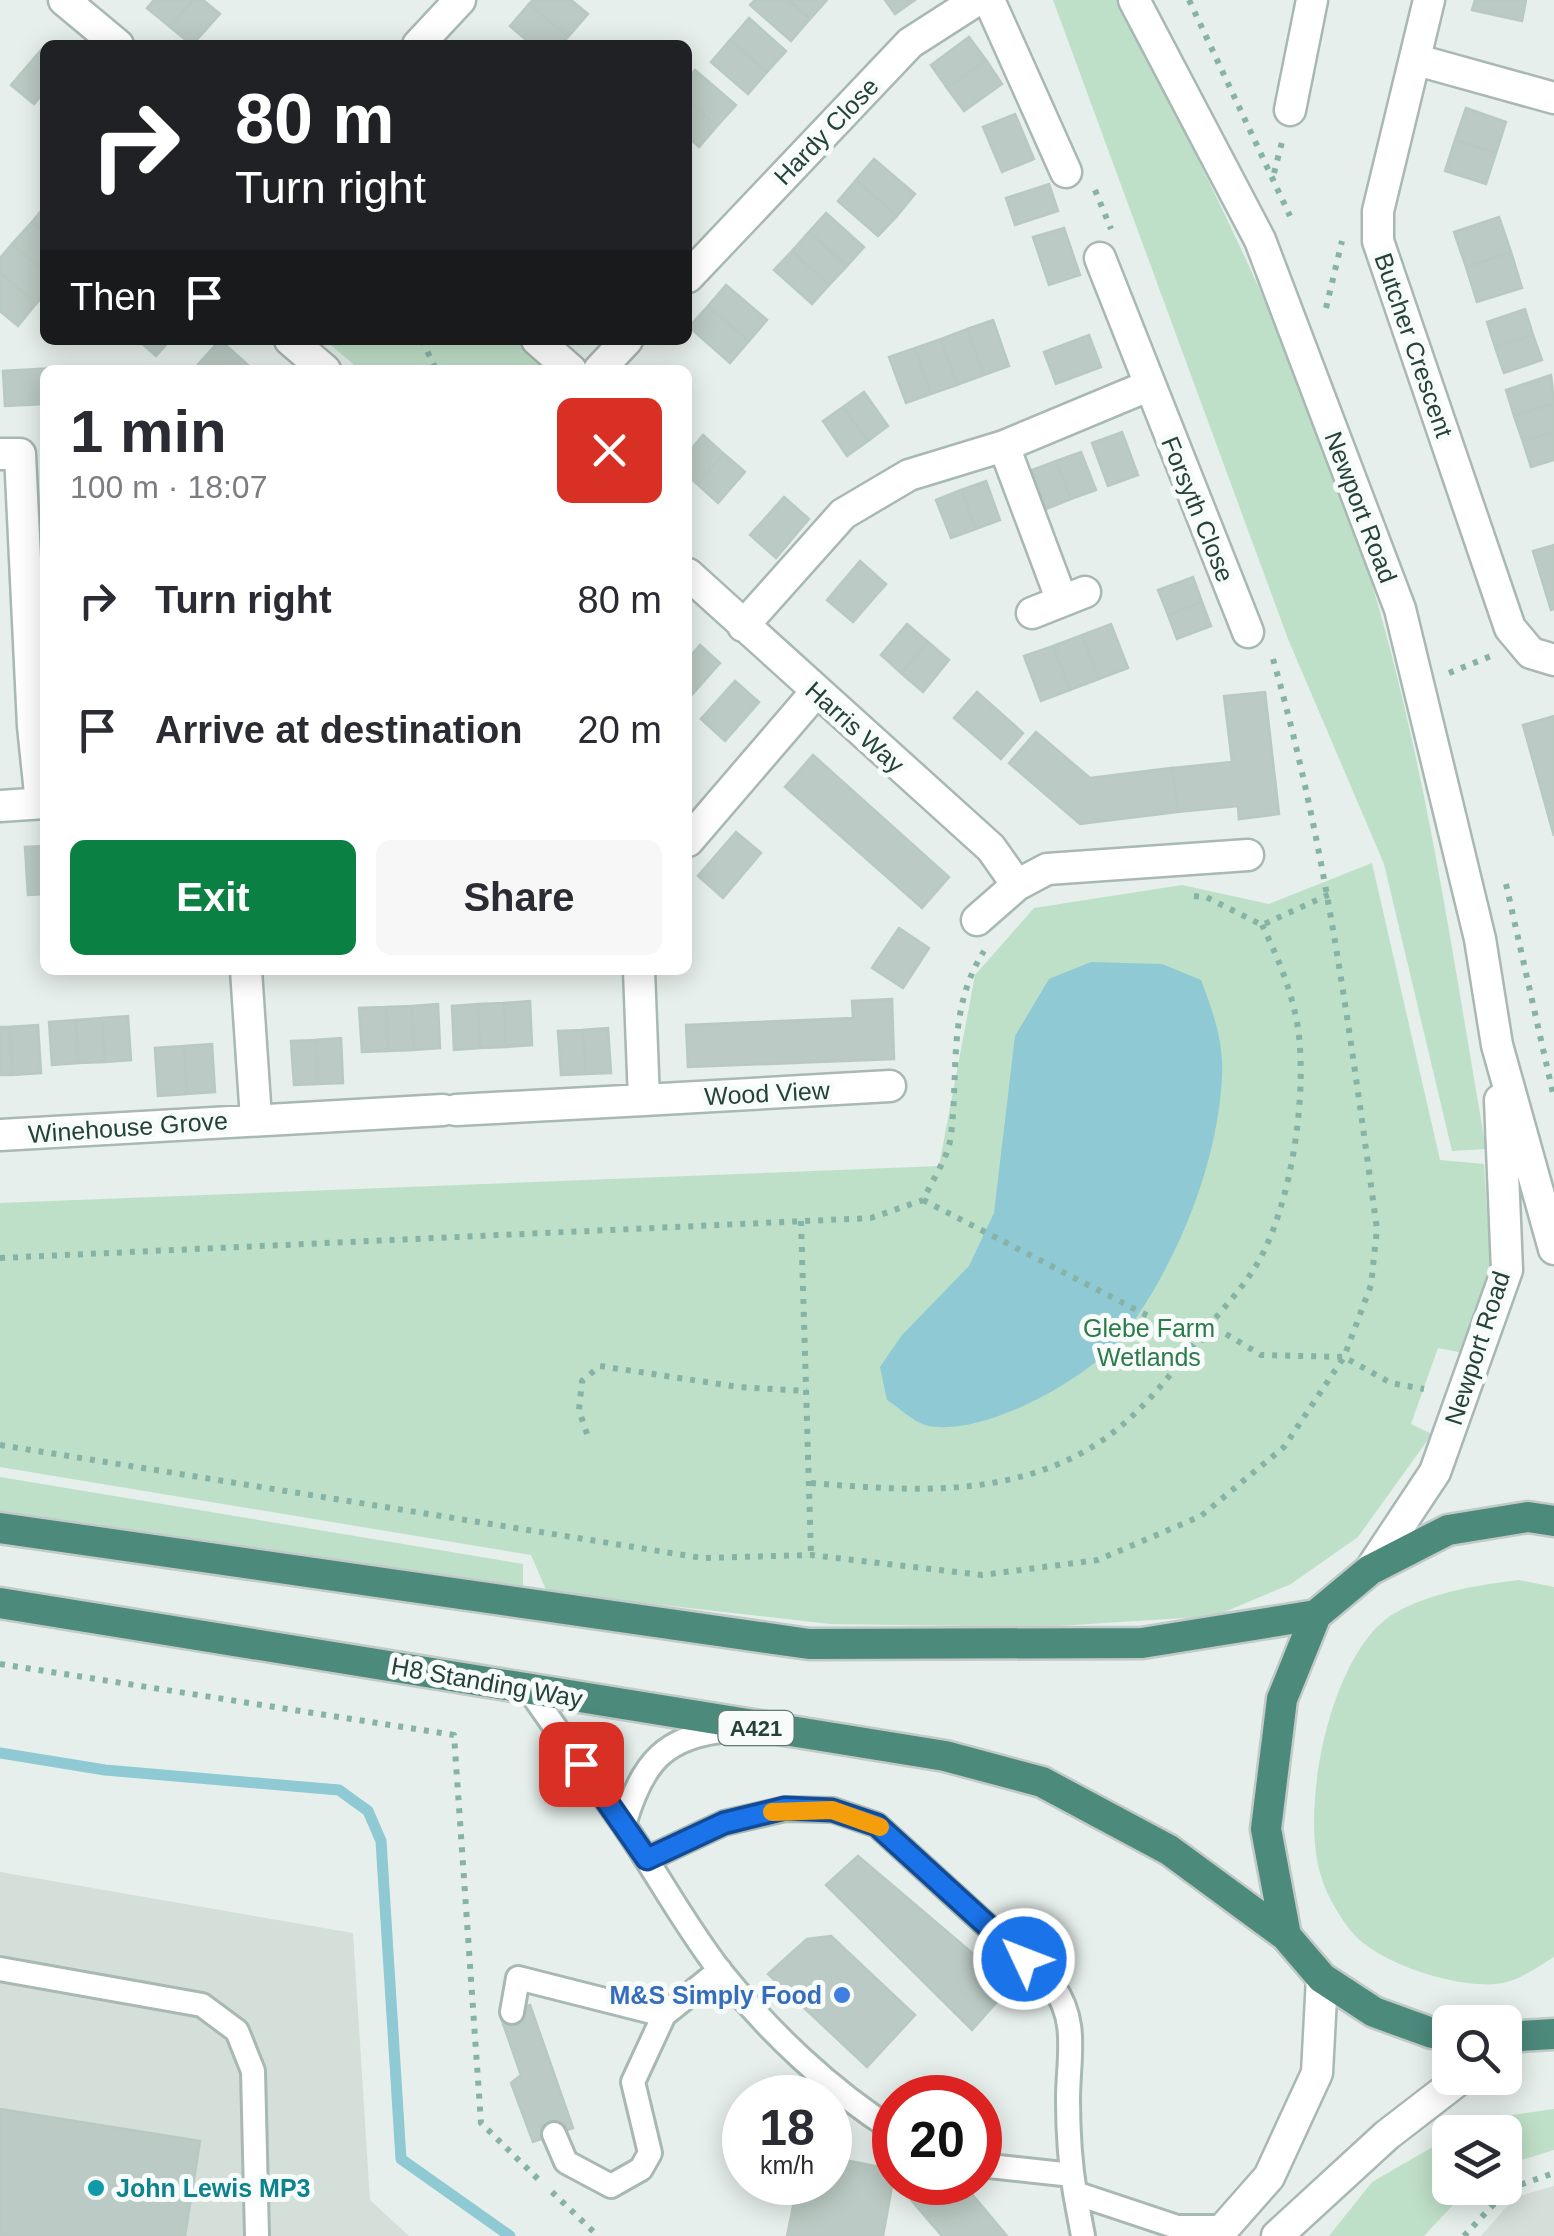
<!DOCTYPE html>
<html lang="en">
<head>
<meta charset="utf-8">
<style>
  body { margin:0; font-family:Arial,sans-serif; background:#f7f7f7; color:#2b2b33; height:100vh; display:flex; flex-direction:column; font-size:38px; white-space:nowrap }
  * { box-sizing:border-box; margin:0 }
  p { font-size:32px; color:#7c7c81 }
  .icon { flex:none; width:55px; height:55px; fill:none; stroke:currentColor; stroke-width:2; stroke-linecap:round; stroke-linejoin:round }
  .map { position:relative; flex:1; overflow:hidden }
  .sheet { position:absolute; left:40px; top:365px; width:652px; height:610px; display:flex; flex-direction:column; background:#fff; border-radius:15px; box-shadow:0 5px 25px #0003 }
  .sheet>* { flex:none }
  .hud { position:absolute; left:40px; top:40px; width:652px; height:305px; border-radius:15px; box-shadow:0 5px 25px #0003; background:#202124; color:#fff; overflow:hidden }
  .tools { position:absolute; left:1432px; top:2005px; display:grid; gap:20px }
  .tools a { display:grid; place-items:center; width:90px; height:90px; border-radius:15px; background:#fff; box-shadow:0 5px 25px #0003; font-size:50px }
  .speed { position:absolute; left:722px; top:2075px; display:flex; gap:20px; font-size:50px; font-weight:700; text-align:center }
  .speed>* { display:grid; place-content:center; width:130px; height:130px; border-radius:50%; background:#fff; box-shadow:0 5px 25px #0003; line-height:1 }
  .speed small { font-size:25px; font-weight:400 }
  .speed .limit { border:15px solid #d22; background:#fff; color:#111 }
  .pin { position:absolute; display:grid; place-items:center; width:85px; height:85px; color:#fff; margin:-42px; border-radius:20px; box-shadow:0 5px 15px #0006 }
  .me { position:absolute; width:110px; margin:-55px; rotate:313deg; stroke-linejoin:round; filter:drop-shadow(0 0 8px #0008) }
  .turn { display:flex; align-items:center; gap:35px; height:210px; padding:0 30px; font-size:45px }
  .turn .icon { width:130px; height:130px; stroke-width:2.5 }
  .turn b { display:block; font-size:70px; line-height:85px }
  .then { display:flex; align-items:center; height:95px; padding:0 30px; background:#0003; gap:20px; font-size:38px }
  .round { display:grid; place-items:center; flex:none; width:105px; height:105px; border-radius:15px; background:#f7f7f7 }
  .overview { display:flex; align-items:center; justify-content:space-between; height:170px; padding:0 30px }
  h1 { font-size:60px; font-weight:800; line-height:75px }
  .action { display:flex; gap:20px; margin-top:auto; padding:20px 30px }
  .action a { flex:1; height:115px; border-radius:15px; background:#0b8043; color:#fff; font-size:40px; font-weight:800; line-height:115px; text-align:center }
  .action a+a { background:#f7f7f7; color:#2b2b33 }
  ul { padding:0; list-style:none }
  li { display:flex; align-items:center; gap:30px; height:130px; padding:0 30px }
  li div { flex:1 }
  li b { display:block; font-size:38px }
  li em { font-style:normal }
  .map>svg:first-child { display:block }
</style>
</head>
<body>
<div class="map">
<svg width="1554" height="2236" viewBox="0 0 1554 2236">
  <rect width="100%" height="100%" fill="#e6efeb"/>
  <path fill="#d4dfda" d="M0 1872 353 1933 370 2200 409 2236H0Z
    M1554 2186V2236H1481L1515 2197Z"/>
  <path fill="#bfe0c8" d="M1053 0H1118C1206 173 1295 348 1356 533 1422 733 1450 942 1486 1149L1452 1151 1384 864 1288 639Z
    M325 340H525L560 370H360Z
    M1372 863 1440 1160 1484 1164 1491 1272 1468 1354 1438 1348 1411 1424 1432 1434 1358 1537 1291 1584 1215 1616 1042 1627 830 1624 547 1592 531 1555 0 1467V1203L939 1166 975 975 1034 908 1182 885 1269 904Z
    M0 1477 523 1564V1589L0 1511Z
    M1519 1580 1554 1587V1957C1540 1965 1523 1978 1507 1982 1468 1993 1377 1964 1352 1932 1341 1919 1327 1896 1322 1879 1298 1813 1330 1650 1395 1613 1432 1592 1478 1585 1519 1580Z
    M1554 2109V2150L1505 2165V2132H1458L1478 2120Z
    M1450 2137V2188H1469L1424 2236H1329L1372 2182Z"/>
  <path fill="#8ec9d4" d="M1091 962 1162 964 1201 980C1213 1011 1224 1043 1222 1076 1218 1163 1178 1262 1126 1332 1094 1376 981 1440 925 1425 913 1421 898 1407 887 1400L880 1367 902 1335 969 1266 994 1213 1015 1036 1049 979Z"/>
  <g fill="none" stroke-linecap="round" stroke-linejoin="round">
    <path stroke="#8ec9d4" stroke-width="11" d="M0 1753 105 1770 339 1790 368 1811 381 1841 401 2159 510 2236"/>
  </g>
  <path fill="#bbcac4" stroke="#b8c9c2" stroke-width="2.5" d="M154 0H193L170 27 147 8Z
    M193 0H203L220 14 192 45 170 27Z
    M533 0H571L588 14 568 37 529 4Z
    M755 0H788L810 19 791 41 750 5Z
    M788 0H827L810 19Z
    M885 0H915L895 14Z
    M1475 0H1526L1522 21 1472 10Z
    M529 4 568 37 561 45H532L510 26Z
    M749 18 786 51 767 72 730 40Z
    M969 37 986 60 947 88 931 65Z
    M730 40 767 72 748 94 711 62Z
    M41 50 45 54V91L34 104 11 85Z
    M986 60 1002 84 964 111 947 88Z
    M695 70 736 105 717 126 688 100V79Z
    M688 100 717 126 699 147 688 137Z
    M1466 108 1506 122 1496 153 1455 140Z
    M1015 114 1034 159 1002 172 983 127Z
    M1455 140 1496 153 1486 184 1445 171Z
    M874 159 915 194 897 216 856 180Z
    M856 180 897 216 878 236 838 201Z
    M1049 184 1058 211 1015 225 1006 198Z
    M45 206V233L32 222Z
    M826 213 864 247 847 266 809 232Z
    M1499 217 1511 252 1466 267 1454 232Z
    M32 222 45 233V272L12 244Z
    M1064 228 1080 275 1049 285 1033 237Z
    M809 232 847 266 829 285 792 251Z
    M12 244 45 272V294L36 304 0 272V258Z
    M792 251 829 285 812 304 774 270Z
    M1511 252 1522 288 1477 302 1466 267Z
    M0 272 36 304 18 326 0 311Z
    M726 285 767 320 749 341 708 306Z
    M708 306 749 341 730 363 689 327Z
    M1525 309 1533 335 1495 347 1487 322Z
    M993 320 1009 366 984 375 967 329Z
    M967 329 984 375 957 385 941 339Z
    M1089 335 1101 367 1056 384 1044 352Z
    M1533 335 1542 360 1504 373 1495 347Z
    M941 339 957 385 931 394 915 348Z
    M138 340H170L156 356Z
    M220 340 249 366 246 370H193Z
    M915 348 931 394 906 403 889 357Z
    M56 368 45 370V404L5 406 3 371Z
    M1551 375 1554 403 1514 416 1506 390Z
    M864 392 888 426 868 441 843 407Z
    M1554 403V431L1523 442 1514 416Z
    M843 407 868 441 847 456 823 421Z
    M1554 431V460L1531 467 1523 442Z
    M1122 432 1138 475 1108 486 1092 443Z
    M703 435 724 454 697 484 688 476V453Z
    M1081 452 1096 490 1071 499 1056 461Z
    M724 454 745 472 718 503 697 484Z
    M1056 461 1071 499 1046 509 1032 470Z
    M986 481 1000 520 976 529 961 490Z
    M961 490 976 529 951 538 936 500Z
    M784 497 809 519 776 558 750 535Z
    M1554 545V609L1551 610 1533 551Z
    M860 561 886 584 853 622 827 600Z
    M1193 577 1202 602 1168 615 1158 590Z
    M1202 602 1211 626 1177 639 1168 615Z
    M907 624 928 642 901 673 881 655Z
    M1111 624 1128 668 1099 679 1082 635Z
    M1082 635 1099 679 1070 690 1053 646Z
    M928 642 949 660 923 692 901 673Z
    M700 645 720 663 689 698 688 659Z
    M1053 646 1070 690 1041 701 1024 656Z
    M735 681 759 702 725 741 701 719Z
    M977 692 1023 733 1001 759 954 718Z
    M1265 692 1279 814 1239 819 1238 806 1178 812 1172 768 1232 762 1224 696Z
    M1554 716V836L1523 725Z
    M1036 732 1090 778 1172 768 1178 812 1080 824 1009 763Z
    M813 755 949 877 922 908 785 787Z
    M736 832 761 853 723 898 698 876Z
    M45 846V894L28 895 25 847Z
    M899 928 929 948 903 988 872 968Z
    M892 999 894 1059 688 1067 686 1025 853 1018 852 1001Z
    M530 1001 532 1045 506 1047 504 1003Z
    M504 1003 506 1047 480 1048 478 1004Z
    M438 1004 440 1048 414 1050 412 1006Z
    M478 1004 480 1048 454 1050 452 1006Z
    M412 1006 414 1050 388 1051 386 1007Z
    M386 1007 388 1051 362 1052 359 1008Z
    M128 1016 131 1060 105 1062 102 1018Z
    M102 1018 105 1062 78 1063 76 1020Z
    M76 1020 78 1063 52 1065 49 1022Z
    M38 1025 41 1073 13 1075 9 1027Z
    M0 1027H9L13 1075H0Z
    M608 1028 611 1073 586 1074 583 1030Z
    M583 1030 586 1074 561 1075 558 1031Z
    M341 1038 343 1083 318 1084 316 1040Z
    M316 1040 318 1084 294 1085 291 1041Z
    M212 1044 215 1092 187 1094 184 1046Z
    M184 1046 187 1094 158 1096 155 1048Z
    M858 1856 1011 1986 972 2030 826 1885Z
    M831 1936 915 2015 867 2067 768 1974 807 1939Z
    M530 2005 573 2128 533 2142 511 2083 521 2075 500 2015Z
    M0 2109 200 2141 185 2236H0Z
    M830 2157 895 2170 883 2236H787L798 2182H830Z
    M932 2182 951 2200 966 2187 1007 2236H942L911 2200Z"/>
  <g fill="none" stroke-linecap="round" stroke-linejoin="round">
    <g stroke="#a8b8b2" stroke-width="28">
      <path id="service" d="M529 1690 624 1825C642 1763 664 1735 731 1730
        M624 1825C657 1873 685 1926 721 1972 769 2032 831 2091 895 2131
        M647 1859 724 1823 785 1809 833 1810 877 1825 1053 1986C1079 2021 1068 2059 1068 2099 1068 2130 1070 2163 1075 2193
        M0 1969 202 2005 237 2031 253 2071 257 2236
        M512 2012 518 1978 664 2015
        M554 2134 566 2162 611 2186 641 2169 650 2153 633 2082 664 2015 720 1970
        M980 2165 1072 2175
        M1083 2236 1075 2193 1177 2227H1227"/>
    </g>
    <g stroke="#a8b8b2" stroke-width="35">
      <path id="minor" d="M64 0 118 45
        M989 0 1066 172
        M1429 0 1378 211V241L1510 628 1531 653 1554 660
        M418 45 460 0
        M1417 60 1554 98
        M1290 110 1312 0
        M1100 258 1248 632
        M688 277 910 43 977 0
        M290 340 325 370
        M537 340 571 370
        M599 370 627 340
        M1004 446 1062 601
        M0 454H20L33 726 41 803
        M688 574 991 848 1017 885
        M1032 613 1085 592
        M743 626 843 514 909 475 1004 446 1148 386
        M0 806 45 803
        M688 841 815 693
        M977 920 1017 885 1047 869 1248 855
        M246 970 256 1119
        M644 1100 890 1086
        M456 1110 644 1100 639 970
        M0 1135 443 1110"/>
    </g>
    <g stroke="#a8b8b2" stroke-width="35">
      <path id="tertiary" d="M1134 0 1260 240 1400 609 1480 939 1497 1045 1554 1249
        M1370 1570 1435 1472 1507 1270 1500 1100
        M1217 2236 1269 2177 1317 2073 1322 1978
        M1277 2236 1387 2135 1461 2078"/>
    </g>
    <g stroke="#c2cac8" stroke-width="35">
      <path id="trunk" d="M0 1528 809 1644 1142 1643 1316 1615
        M0 1603 945 1756 1042 1782 1169 1850 1286 1936
        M1450 2034 1432 2033 1374 2012 1322 1978 1286 1936 1266 1829 1282 1699 1316 1615 1370 1570 1448 1530 1528 1517 1554 1521
        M1505 2037 1554 2034"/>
    </g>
    <path stroke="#86b3a5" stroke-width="6" stroke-dasharray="5 8" stroke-linecap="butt" d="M1189 0 1290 216
      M1274 173 1282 142
      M1095 190 1111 229
      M1326 308 1342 241
      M422 340 436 370
      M1449 673 1491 656
      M1506 884 1554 1098
      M1194 896 1206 897 1262 925 1330 894
      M923 1200 1197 1341 1226 1334 1261 1355 1344 1357 1371 1285 1377 1229C1350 1035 1326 841 1271 652
      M801 1221 811 1555
      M0 1258 871 1218 923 1200C932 1181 949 1156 951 1135 959 1071 947 1009 984 951
      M587 1434 579 1410 582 1381 600 1366 739 1387 807 1391
      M0 1445 702 1558 811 1555 982 1575 1098 1560 1201 1516 1284 1447 1344 1357 1391 1383 1424 1389
      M811 1483C900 1490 988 1498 1072 1458 1126 1432 1162 1387 1197 1340 1216 1316 1238 1294 1254 1269 1292 1210 1310 1085 1296 1017 1289 985 1277 955 1262 925
      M0 1664 454 1735 481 2123 539 2180
      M552 2192 598 2236
      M1464 2236 1508 2189 1554 2173"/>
    <use href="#service" stroke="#fff" stroke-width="22"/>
    <use href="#minor" stroke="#fff" stroke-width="30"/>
    <use href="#tertiary" stroke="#fff" stroke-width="30"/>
    <use href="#trunk" stroke="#4c8a7c" stroke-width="30"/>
  </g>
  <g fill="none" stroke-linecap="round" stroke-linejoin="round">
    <g stroke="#114b97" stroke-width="25">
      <path id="route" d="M581 1764 647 1859 724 1823 785 1808 832 1810 877 1825 1024 1959"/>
    </g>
    <use href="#route" stroke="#1a73e8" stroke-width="18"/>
    <path stroke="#f59e0b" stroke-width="18" d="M772 1812 832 1810 880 1827"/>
  </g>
  <circle fill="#3f7fe0" stroke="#f7fbf9" stroke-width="4" cx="842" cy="1995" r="10"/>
  <circle fill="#0f9aa8" stroke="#f7fbf9" stroke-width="4" cx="96" cy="2188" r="10"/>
  <g text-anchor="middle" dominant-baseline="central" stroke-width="10" stroke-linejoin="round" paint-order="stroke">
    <rect fill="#f7fbf9" stroke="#637a73" stroke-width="2.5" x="718.5" y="1711" width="75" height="34" rx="8"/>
    <g font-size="22" font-weight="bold" fill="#24423a">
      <text x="756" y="1728">A421</text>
    </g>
    <g font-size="25" fill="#24423a" stroke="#f7fbf9">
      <text transform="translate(826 131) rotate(-46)">Hardy Close</text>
      <text transform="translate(1414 345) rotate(71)">Butcher Crescent</text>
      <text transform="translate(1361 507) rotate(69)">Newport Road</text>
      <text transform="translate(1198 509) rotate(68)">Forsyth Close</text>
      <text transform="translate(855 727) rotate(42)">Harris Way</text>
      <text transform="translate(767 1093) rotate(-3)">Wood View</text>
      <text transform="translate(128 1127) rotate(-4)">Winehouse Grove</text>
      <text transform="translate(1477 1348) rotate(-72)">Newport Road</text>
      <text transform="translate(487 1682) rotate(10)">H8 Standing Way</text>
    </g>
    <g font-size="25" fill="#2d7a4b" stroke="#f7fbf9">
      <text x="1149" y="1328">Glebe Farm<tspan x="1149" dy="29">Wetlands</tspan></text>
    </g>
    <g font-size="25" font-weight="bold" fill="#366cbe" stroke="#f7fbf9" text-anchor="end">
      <text x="822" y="1995">M&amp;S Simply Food</text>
    </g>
    <g font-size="25" font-weight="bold" fill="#0d838f" stroke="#f7fbf9" text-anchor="start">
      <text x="116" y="2188">John Lewis MP3</text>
    </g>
  </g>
</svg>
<div class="tools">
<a><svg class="icon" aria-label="search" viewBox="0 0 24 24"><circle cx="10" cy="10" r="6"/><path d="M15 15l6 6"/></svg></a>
<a><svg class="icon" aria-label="layers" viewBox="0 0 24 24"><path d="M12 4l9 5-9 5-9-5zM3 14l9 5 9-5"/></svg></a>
</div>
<div class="speed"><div>18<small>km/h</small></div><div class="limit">20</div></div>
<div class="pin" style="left:581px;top:1764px;background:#d93025"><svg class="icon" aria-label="arrive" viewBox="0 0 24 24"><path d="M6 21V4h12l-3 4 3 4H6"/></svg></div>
<svg class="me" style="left:1024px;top:1959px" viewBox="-20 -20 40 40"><circle r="17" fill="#1a73e8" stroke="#fff" stroke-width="3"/><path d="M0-11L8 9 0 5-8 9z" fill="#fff"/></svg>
<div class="hud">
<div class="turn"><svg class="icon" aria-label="right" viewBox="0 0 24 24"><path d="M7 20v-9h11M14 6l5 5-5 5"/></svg><div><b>80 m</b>Turn right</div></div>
<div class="then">Then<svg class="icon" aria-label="arrive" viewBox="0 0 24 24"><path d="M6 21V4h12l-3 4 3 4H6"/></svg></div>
</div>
<section class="sheet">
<div class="overview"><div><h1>1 min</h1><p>100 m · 18:07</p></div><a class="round" style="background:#d93025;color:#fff"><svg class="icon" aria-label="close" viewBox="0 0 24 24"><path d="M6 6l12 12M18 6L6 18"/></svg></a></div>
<ul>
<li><svg class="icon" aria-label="right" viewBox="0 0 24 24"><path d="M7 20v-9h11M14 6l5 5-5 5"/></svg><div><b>Turn right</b></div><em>80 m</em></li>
<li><svg class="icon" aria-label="arrive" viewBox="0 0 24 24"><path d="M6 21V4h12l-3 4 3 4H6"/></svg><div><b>Arrive at destination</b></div><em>20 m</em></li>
</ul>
<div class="action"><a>Exit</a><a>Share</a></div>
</section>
</div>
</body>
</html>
